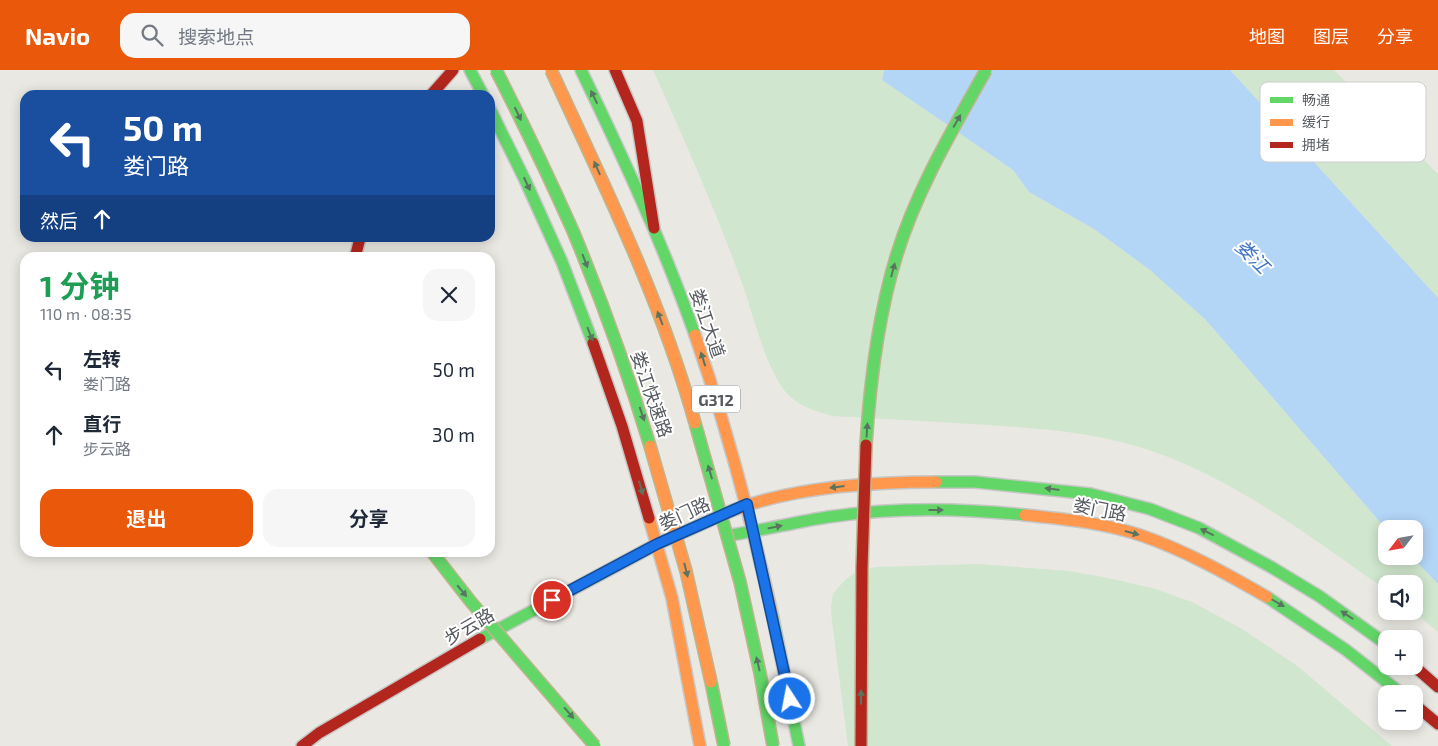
<!DOCTYPE html>
<html lang="zh">
<head>
<meta charset="utf-8">
<style>
  body { margin:0; font-family:"Exo 2","Noto Sans SC",sans-serif; background:#f6f6f7; color:#1f2937; height:100vh; display:flex; flex-direction:column; font-size:19px; white-space:nowrap }
  * { box-sizing:border-box; margin:0 }
  p { font-size:16px; color:#747a83 }
  .icon { flex:none; width:28px; height:28px; fill:none; stroke:currentColor; stroke-width:2; stroke-linecap:round; stroke-linejoin:round }
  .map { position:relative; flex:1; overflow:hidden }
  .panel { position:absolute; left:20px; top:182px; width:475px; height:305px; display:flex; flex-direction:column; background:#fff; border-radius:15px; box-shadow:0 2px 12px #0003 }
  .panel>* { flex:none }
  .hud { position:absolute; left:20px; top:20px; width:475px; height:152px; border-radius:15px; box-shadow:0 2px 12px #0003; background:#1a4fa0; color:#fff; overflow:hidden }
  .needle { width:32px; rotate:239deg }
  .buttons { position:absolute; left:1378px; top:450px; display:grid; gap:10px }
  .buttons a { display:grid; place-items:center; width:45px; height:45px; border-radius:10px; background:#fff; box-shadow:0 2px 12px #0003; font-size:25px }
  .pin { position:absolute; display:grid; place-items:center; width:42px; height:42px; color:#fff; margin:-21px; border:2px solid #fff; border-radius:50%; box-shadow:0 1px 5px #0007 }
  .me { position:absolute; width:55px; margin:-28px; rotate:349deg; stroke-linejoin:round; filter:drop-shadow(0 0 4px #0008) }
  .turn { display:flex; align-items:center; gap:18px; height:105px; padding:0 20px; font-size:22px }
  .turn .icon { width:65px; height:65px; stroke-width:2.5 }
  .turn b { display:block; font-size:35px; line-height:42px }
  .then { display:flex; align-items:center; height:48px; padding:0 20px; background:#0003; gap:10px; font-size:19px }
  .round { display:grid; place-items:center; flex:none; width:52px; height:52px; border-radius:15px; background:#f6f6f7 }
  .overview { display:flex; align-items:center; justify-content:space-between; height:85px; padding:0 20px }
  h1 { font-size:30px; font-weight:700; line-height:38px; color:#1e9e55 }
  .action { display:flex; gap:10px; margin-top:auto; padding:10px 20px }
  .action a { flex:1; height:58px; border-radius:15px; background:#ea580c; color:#fff; font-size:20px; font-weight:700; line-height:58px; text-align:center }
  .action a+a { background:#f6f6f7; color:#1f2937 }
  ul { padding:0; list-style:none }
  li { display:flex; align-items:center; gap:15px; height:65px; padding:0 20px }
  li div { flex:1 }
  li b { display:block; font-size:19px }
  li em { font-style:normal }
  header { display:flex; align-items:center; gap:30px; box-sizing:border-box; height:70px; padding:0 25px; background:#ea580c; color:#fff }
  header strong { font-size:24px }
  nav { display:flex; gap:28px; margin-inline-start:auto; font-size:18px }
  .search { width:350px; height:45px; background:#f6f6f7; display:flex; align-items:center; gap:12px; box-sizing:border-box; padding:0 18px; border-radius:15px; color:#747a83; font-size:19px }
  .map>svg:first-child { display:block }
</style>
</head>
<body>
<header>
<strong>Navio</strong>
<div class="search"><svg class="icon" aria-label="search" viewBox="0 0 24 24"><circle cx="10" cy="10" r="6"/><path d="M15 15l6 6"/></svg>搜索地点</div>
<nav><a>地图</a><a>图层</a><a>分享</a></nav>
</header>
<div class="map">
<svg width="1438" height="676" viewBox="0 0 1438 676">
  <rect width="100%" height="100%" fill="#e9e8e2"/>
  <path fill="#d0e6ce" d="M653 0H884L882 10 1013 100 1029 122 1094 159 1150 200 1177 222 1205 249 1386 459V486H1411L1438 514V562L1413 541 1414 514H1386V520C1312 468 1238 411 1152 381 1095 361 1034 358 973 354 927 351 880 349 833 346 814 341 797 336 784 320 764 293 753 243 741 210 715 139 684 69 653 0Z
    M1230 0H1334L1438 104V228Z
    M978 494 1069 501 1113 509 1155 519 1192 532 1242 559 1296 595 1392 676H848L832 551 831 537 833 524 844 511 856 502 876 497Z"/>
  <path fill="#b3d5f6" d="M884 0H1230L1438 228V514L1411 486H1414V459H1386L1205 249 1150 200 1094 159 1029 122 1013 100 882 10Z"/>
  <g fill="none" stroke-linecap="round" stroke-linejoin="round">
    <g stroke="#c6c7c6" stroke-width="14">
      <path id="fast" d="M470 0 483 25
        M581 0C623 87 663 174 695 265
        M490 39 525 110 562 192 593 273
        M936 412H975L1091 424 1150 439 1199 458 1271 497 1319 526 1386 574
        M731 465C764 460 796 452 828 447 893 437 960 438 1025 445
        M1267 527 1346 580 1402 624
        M773 548 799 676
        M480 569 657 474 724 444"/>
    </g>
    <g stroke="#c6c7c6" stroke-width="14">
      <path id="slow" d="M695 265C727 358 752 453 773 548
        M724 444C784 418 870 412 936 412
        M1025 445C1065 449 1105 453 1143 466 1186 481 1227 504 1267 527
        M649 448 672 528 700 676"/>
    </g>
    <g stroke="#c6c7c6" stroke-width="14">
      <path id="jam" d="M615 0 637 51 654 158
        M431 25 453 0
        M355 188 360 168
        M593 273 622 356 649 448
        M1414 596 1438 617
        M1414 634 1438 654
        M302 676 319 663 480 569"/>
    </g>
    <use href="#fast" stroke="#63d668" stroke-width="11"/>
    <use href="#slow" stroke="#ff974d" stroke-width="11"/>
    <use href="#jam" stroke="#b3261e" stroke-width="11"/>
    <g stroke="#c0b590" stroke-width="14" stroke-linecap="butt">
      <path id="fast-bridge" d="M496 0C523 53 549 107 573 161 602 231 628 303 650 376
        M695 353 740 512 760 603 773 676
        M866 375C870 311 878 245 897 184 917 119 953 59 986 0
        M432 482 471 532 595 676
        M711 612 724 676"/>
    </g>
    <g stroke="#c0b590" stroke-width="14" stroke-linecap="butt">
      <path id="slow-bridge" d="M551 0C604 115 661 230 695 353
        M650 376 686 501 711 612"/>
    </g>
    <g stroke="#c0b590" stroke-width="14" stroke-linecap="butt">
      <path id="jam-bridge" d="M861 676 862 498 866 375"/>
    </g>
    <use href="#fast-bridge" stroke="#63d668" stroke-width="11"/>
    <use href="#slow-bridge" stroke="#ff974d" stroke-width="11"/>
    <use href="#jam-bridge" stroke="#b3261e" stroke-width="11"/>
  </g>
  <defs><path id="oneway-solid" d="M-6-.8H1V-3.2L6.5 0L1 3.2V.8H-6Z" transform="scale(1.25)"/></defs>
  <g fill="#5a7462">
    <use href="#oneway-solid" transform="translate(594 27) rotate(-116)"/>
    <use href="#oneway-solid" transform="translate(518 44) rotate(64)"/>
    <use href="#oneway-solid" transform="translate(957 51) rotate(-60)"/>
    <use href="#oneway-solid" transform="translate(597 98) rotate(-114)"/>
    <use href="#oneway-solid" transform="translate(527 114) rotate(65)"/>
    <use href="#oneway-solid" transform="translate(585 191) rotate(69)"/>
    <use href="#oneway-solid" transform="translate(893 200) rotate(-75)"/>
    <use href="#oneway-solid" transform="translate(660 248) rotate(-111)"/>
    <use href="#oneway-solid" transform="translate(590 264) rotate(69)"/>
    <use href="#oneway-solid" transform="translate(703 289) rotate(-108)"/>
    <use href="#oneway-solid" transform="translate(642 344) rotate(71)"/>
    <use href="#oneway-solid" transform="translate(867 360) rotate(-86)"/>
    <use href="#oneway-solid" transform="translate(710 402) rotate(-106)"/>
    <use href="#oneway-solid" transform="translate(837 417) rotate(173)"/>
    <use href="#oneway-solid" transform="translate(641 418) rotate(74)"/>
    <use href="#oneway-solid" transform="translate(1052 419) rotate(-173)"/>
    <use href="#oneway-solid" transform="translate(936 440)"/>
    <use href="#oneway-solid" transform="translate(775 457) rotate(-12)"/>
    <use href="#oneway-solid" transform="translate(1207 462) rotate(-154)"/>
    <use href="#oneway-solid" transform="translate(1132 463) rotate(15)"/>
    <use href="#oneway-solid" transform="translate(686 500) rotate(76)"/>
    <use href="#oneway-solid" transform="translate(462 521) rotate(50)"/>
    <use href="#oneway-solid" transform="translate(1278 533) rotate(30)"/>
    <use href="#oneway-solid" transform="translate(1347 545) rotate(-146)"/>
    <use href="#oneway-solid" transform="translate(758 594) rotate(-103)"/>
    <use href="#oneway-solid" transform="translate(861 627) rotate(-90)"/>
    <use href="#oneway-solid" transform="translate(569 643) rotate(49)"/>
  </g>
  <g fill="none" stroke-linecap="round" stroke-linejoin="round">
    <g stroke="#114b97" stroke-width="12">
      <path id="route" d="M552 530 657 474 747 434 790 629"/>
    </g>
    <use href="#route" stroke="#1a73e8" stroke-width="9"/>
  </g>
  <g text-anchor="middle" dominant-baseline="central" stroke-width="4" stroke-linejoin="round" paint-order="stroke">
    <rect fill="#fff" stroke="#8a8d90" stroke-width="1" x="692" y="315.5" width="48" height="27" rx="4"/>
    <g font-size="16" font-weight="bold" fill="#585c61">
      <text x="716" y="329">G312</text>
    </g>
    <g font-size="18" fill="#585c61" stroke="#fff">
      <text transform="translate(708 253) rotate(71)">娄江大道</text>
      <text transform="translate(652 324) rotate(71)">娄江快速路</text>
      <text transform="translate(1100 439) rotate(11)">娄门路</text>
      <text transform="translate(684 443) rotate(-24)">娄门路</text>
      <text transform="translate(469 556) rotate(-30)">步云路</text>
    </g>
    <g font-size="19" font-style="italic" fill="#3e75c3" stroke="#fff">
      <text transform="translate(1253 186) rotate(45)">娄江</text>
    </g>
  </g>
  <rect x="1260" y="12" width="166" height="80" rx="8" fill="#fff" stroke="#cdced0" stroke-width="1"/>
  <rect x="1270" y="27" width="23" height="6" fill="#63d668"/>
  <rect x="1270" y="49" width="23" height="7" fill="#ff974d"/>
  <rect x="1270" y="72" width="23" height="6" fill="#b3261e"/>
  <g font-size="14" fill="#585c61">
    <text x="1302" y="35">畅通</text>
    <text x="1302" y="57">缓行</text>
    <text x="1302" y="80">拥堵</text>
  </g>
</svg>
<div class="buttons">
<a><svg class="needle" viewBox="-14 -14 28 28"><path d="M0-13l5 13h-10z" fill="#e53935"/><path d="M0 13l5-13h-10z" fill="#747a83"/></svg></a>
<a><svg class="icon" aria-label="sound" viewBox="0 0 24 24"><path d="M4 9h4l5-4v14l-5-4H4zM17 9q2 3 0 6"/></svg></a>
<a>+</a>
<a>−</a>
</div>
<div class="pin" style="left:552px;top:530px;background:#d93025"><svg class="icon" aria-label="arrive" viewBox="0 0 24 24"><path d="M6 21V4h12l-3 4 3 4H6"/></svg></div>
<svg class="me" style="left:790px;top:629px" viewBox="-20 -20 40 40"><circle r="17" fill="#1a73e8" stroke="#fff" stroke-width="3"/><path d="M0-11L8 9 0 5-8 9z" fill="#fff"/></svg>
<div class="hud">
<div class="turn"><svg class="icon" aria-label="left" viewBox="0 0 24 24"><path d="M17 20v-9H6M10 6l-5 5 5 5"/></svg><div><b>50 m</b>娄门路</div></div>
<div class="then">然后<svg class="icon" aria-label="ahead" viewBox="0 0 24 24"><path d="M12 20V5M6 11l6-6 6 6"/></svg></div>
</div>
<section class="panel">
<div class="overview"><div><h1>1 分钟</h1><p>110 m · 08:35</p></div><a class="round"><svg class="icon" aria-label="close" viewBox="0 0 24 24"><path d="M6 6l12 12M18 6L6 18"/></svg></a></div>
<ul>
<li><svg class="icon" aria-label="left" viewBox="0 0 24 24"><path d="M17 20v-9H6M10 6l-5 5 5 5"/></svg><div><b>左转</b><p>娄门路</p></div><em>50 m</em></li>
<li><svg class="icon" aria-label="ahead" viewBox="0 0 24 24"><path d="M12 20V5M6 11l6-6 6 6"/></svg><div><b>直行</b><p>步云路</p></div><em>30 m</em></li>
</ul>
<div class="action"><a>退出</a><a>分享</a></div>
</section>
</div>
</body>
</html>
